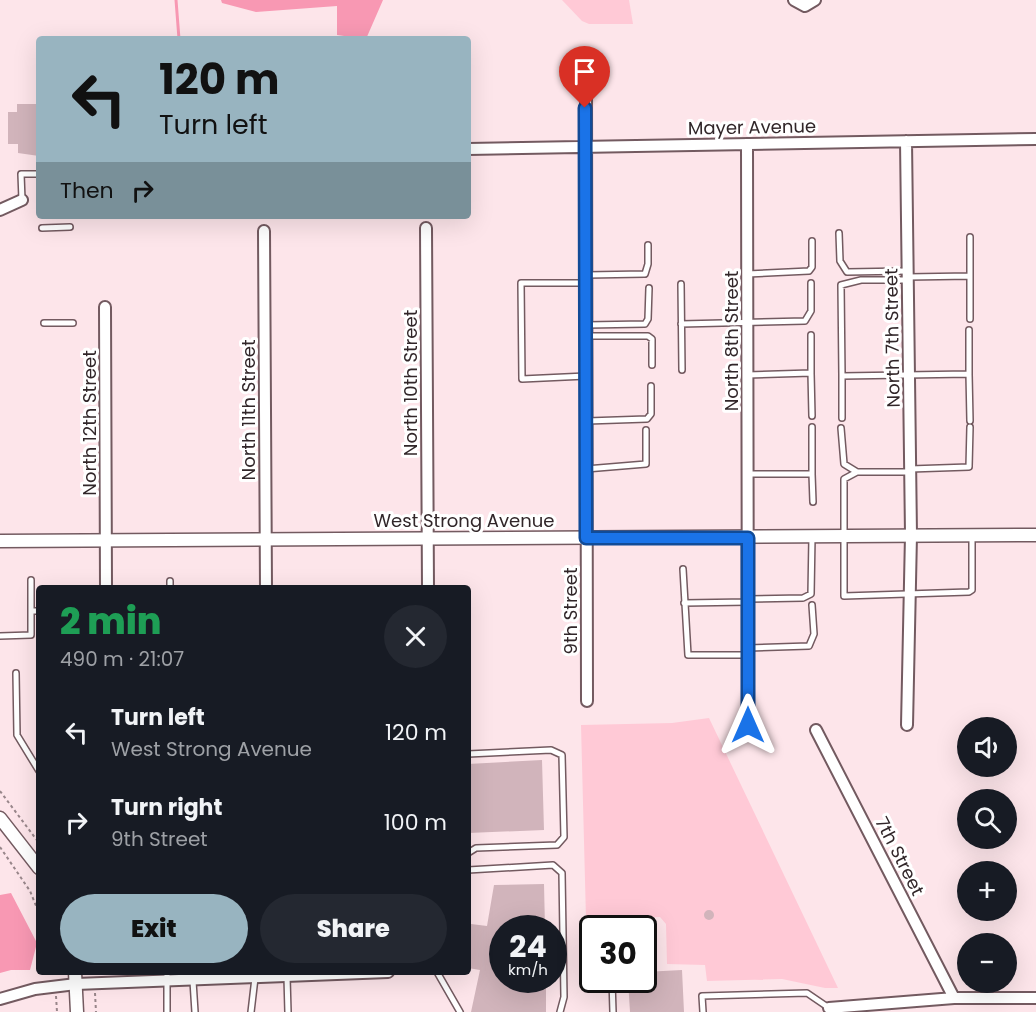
<!DOCTYPE html>
<html lang="en">
<head>
<meta charset="utf-8">
<style>
  body { margin:0; font-family:Poppins,sans-serif; background:#242831; color:#f1f3f6; height:100vh; display:flex; flex-direction:column; font-size:22px; white-space:nowrap }
  * { box-sizing:border-box; margin:0 }
  p { font-size:20px; color:#9ea1a6 }
  .icon { flex:none; width:33px; height:33px; fill:none; stroke:currentColor; stroke-width:2; stroke-linecap:round; stroke-linejoin:round }
  .map { position:relative; flex:1; overflow:hidden }
  .side { position:absolute; left:36px; top:585px; width:435px; height:390px; display:flex; flex-direction:column; background:#171b24; border-radius:6px; box-shadow:0 6px 24px #0002 }
  .side>* { flex:none }
  .banner { position:absolute; left:36px; top:36px; width:435px; height:183px; border-radius:6px; box-shadow:0 6px 24px #0002; background:#98b4c0; color:#111; overflow:hidden }
  .tools { position:absolute; left:957px; top:717px; display:grid; gap:12px }
  .tools a { display:grid; place-items:center; width:60px; height:60px; border-radius:50%; background:#171b24; box-shadow:0 6px 24px #0002; font-size:30px }
  .speed { position:absolute; left:489px; top:915px; display:flex; gap:12px; font-size:30px; font-weight:700; text-align:center }
  .speed>* { display:grid; place-content:center; width:78px; height:78px; border-radius:50%; background:#171b24; box-shadow:0 6px 24px #0002; line-height:1 }
  .speed small { font-size:15px; font-weight:400 }
  .speed .limit { border:3px solid #111; border-radius:9px; background:#fff; color:#111 }
  .pin { position:absolute; display:grid; place-items:center; width:51px; height:51px; color:#fff; margin:-62px -26px; border-radius:50% 50% 50% 0; rotate:-45deg; box-shadow:0 0 6px #0007 }
  .pin .icon { rotate:45deg }
  .me { position:absolute; width:66px; margin:-33px; rotate:0deg; stroke-linejoin:round; filter:drop-shadow(0 0 4px #0008) }
  .turn { display:flex; align-items:center; gap:21px; height:126px; padding:0 24px; font-size:27px }
  .turn .icon { width:78px; height:78px; stroke-width:2.5 }
  .turn b { display:block; font-size:42px; line-height:51px }
  .then { display:flex; align-items:center; height:57px; padding:0 24px; background:#0003; gap:12px; font-size:22px }
  .round { display:grid; place-items:center; flex:none; width:63px; height:63px; border-radius:32px; background:#242831 }
  .headline { display:flex; align-items:center; justify-content:space-between; height:102px; padding:0 24px }
  h1 { font-size:36px; font-weight:800; line-height:45px; color:#1e9e55 }
  .button { display:flex; gap:12px; margin-top:auto; padding:12px 24px }
  .button a { flex:1; height:69px; border-radius:36px; background:#98b4c0; color:#111; font-size:24px; font-weight:800; line-height:69px; text-align:center }
  .button a+a { background:#242831; color:#f1f3f6 }
  ul { padding:0; list-style:none }
  li { display:flex; align-items:center; gap:18px; height:90px; padding:0 24px }
  li div { flex:1 }
  li b { display:block; font-size:22px }
  li em { font-style:normal }
  .map>svg:first-child { display:block }
</style>
</head>
<body>
<div class="map">
<svg width="1036" height="1012" viewBox="0 0 1036 1012">
  <rect width="100%" height="100%" fill="#fde5ea"/>
  <path fill="#ffc9d6" d="M562 0H629L633 24H589L582 21Z
    M709 718 838 988H825L782 979 707 981 705 965 667 964 666 924 660 917 586 919 581 725 672 723Z"/>
  <path fill="#f898b3" d="M221 0H383L366 39 337 35V6L256 12 222 3Z
    M11 893 37 943 30 970H11L0 973V895Z"/>
  <g fill="none" stroke-linecap="round" stroke-linejoin="round">
    <path stroke="#f898b3" stroke-width="3" d="M176 0 179 39"/>
  </g>
  <path fill="#d1b4bb" d="M17 104H39V156L18 153V144H8V112H17Z
    M542 760 544 830 468 833V764Z
    M544 884 545 928H502V980H546V1012H471L480 970 468 968 471 924 487 926 494 885Z
    M704 915a5 5 0 1 1 10 0a5 5 0 1 1-10 0Z
    M682 970 684 1012H630L628 980H644V972Z"/>
  <g fill="none" stroke-linecap="round" stroke-linejoin="round">
    <g stroke="#735a60" stroke-width="8">
      <path id="service" d="M22 200 21 174H39
        M42 228 70 227
        M839 233 840 261 847 272 907 271
        M747 274 809 271 812 267V241
        M587 275 645 274 648 264V245
        M970 276V237
        M908 277 970 276V319
        M908 280H861L841 285 842 376 969 374 970 421
        M585 283H521L522 379 586 376
        M681 284 682 370
        M44 323H73
        M681 324 805 321 811 311V283
        M587 325 645 324 648 319 649 288
        M969 330V374
        M587 336H648L652 339V365
        M811 373 812 416
        M747 375 811 373V335
        M842 376V418
        M587 421 647 419 651 414V386
        M812 427V474
        M841 428 844 464 857 472
        M586 469 646 464V430
        M910 469 969 467 970 427
        M910 472H857L844 479V596L969 592 972 590V537
        M747 474H812L813 502
        M683 569 688 655H748
        M31 580V611
        M170 581V588
        M748 599 803 598 811 594 812 537
        M684 603 748 602
        M0 636 31 635V611H39
        M748 648 809 646 814 634 812 605
        M16 673 17 735 39 771
        M468 754 551 750 562 755 564 837 557 845 476 848 468 853
        M468 870 553 865 562 873 564 997 560 1012
        M437 972 460 1012
        M287 977 288 1012
        M612 980 613 1012
        M193 981 195 1012
        M167 1012V972
        M251 1012 255 978
        M703 1012 702 996 807 993 829 1008"/>
    </g>
    <g stroke="#735a60" stroke-width="14">
      <path id="minor" d="M794 0 805 6 815 0
        M586 89 587 701
        M906 141 911 535 907 725
        M747 144 748 725
        M468 149 1036 139
        M0 210 22 200
        M426 228 428 588
        M264 231 266 588
        M105 307 106 588
        M816 730 954 998
        M0 999 35 989 76 984 388 972
        M829 1008 954 998H1036"/>
    </g>
    <g stroke="#735a60" stroke-width="15">
      <path id="tertiary" d="M0 541 1036 535
        M0 818 39 868
        M75 972 77 1012"/>
    </g>
    <path stroke="#98868a" stroke-width="2" stroke-dasharray="3 3" stroke-linecap="butt" d="M0 791 39 843
      M0 847 30 891 39 913
      M95 993 96 1012
      M56 996 57 1012"/>
    <use href="#service" stroke="#fff" stroke-width="5"/>
    <use href="#minor" stroke="#fff" stroke-width="10"/>
    <use href="#tertiary" stroke="#fff" stroke-width="12"/>
  </g>
  <g fill="none" stroke-linecap="round" stroke-linejoin="round">
    <g stroke="#114b97" stroke-width="15">
      <path id="route" d="M585 108 586 538H748V725"/>
    </g>
    <use href="#route" stroke="#1a73e8" stroke-width="10"/>
  </g>
  <g text-anchor="middle" dominant-baseline="central" stroke-width="6" stroke-linejoin="round" paint-order="stroke">
    <g font-size="18" fill="#312629" stroke="#fff">
      <text transform="translate(752 127) rotate(-1)">Mayer Avenue</text>
      <text transform="translate(892 338) rotate(-91)">North 7th Street</text>
      <text transform="translate(731 341) rotate(-90)">North 8th Street</text>
      <text transform="translate(410 383) rotate(-90)">North 10th Street</text>
      <text transform="translate(248 410) rotate(-90)">North 11th Street</text>
      <text transform="translate(89 423) rotate(-90)">North 12th Street</text>
      <text x="464" y="520">West Strong Avenue</text>
      <text transform="translate(570 611) rotate(-90)">9th Street</text>
      <text transform="translate(900 856) rotate(63)">7th Street</text>
    </g>
  </g>
</svg>
<div class="tools">
<a><svg class="icon" aria-label="sound" viewBox="0 0 24 24"><path d="M4 9h4l5-4v14l-5-4H4zM17 9q2 3 0 6"/></svg></a>
<a><svg class="icon" aria-label="search" viewBox="0 0 24 24"><circle cx="10" cy="10" r="6"/><path d="M15 15l6 6"/></svg></a>
<a>+</a>
<a>−</a>
</div>
<div class="speed"><div>24<small>km/h</small></div><div class="limit">30</div></div>
<div class="pin" style="left:585px;top:108px;background:#d93025"><svg class="icon" aria-label="arrive" viewBox="0 0 24 24"><path d="M6 21V4h12l-3 4 3 4H6"/></svg></div>
<svg class="me" style="left:748px;top:725px" viewBox="-20 -20 40 40"><path d="M0-17L14 15 0 8-14 15z" fill="#1a73e8" stroke="#fff" stroke-width="4"/></svg>
<div class="banner">
<div class="turn"><svg class="icon" aria-label="left" viewBox="0 0 24 24"><path d="M17 20v-9H6M10 6l-5 5 5 5"/></svg><div><b>120 m</b>Turn left</div></div>
<div class="then">Then<svg class="icon" aria-label="right" viewBox="0 0 24 24"><path d="M7 20v-9h11M14 6l5 5-5 5"/></svg></div>
</div>
<section class="side">
<div class="headline"><div><h1>2 min</h1><p>490 m · 21:07</p></div><a class="round"><svg class="icon" aria-label="close" viewBox="0 0 24 24"><path d="M6 6l12 12M18 6L6 18"/></svg></a></div>
<ul>
<li><svg class="icon" aria-label="left" viewBox="0 0 24 24"><path d="M17 20v-9H6M10 6l-5 5 5 5"/></svg><div><b>Turn left</b><p>West Strong Avenue</p></div><em>120 m</em></li>
<li><svg class="icon" aria-label="right" viewBox="0 0 24 24"><path d="M7 20v-9h11M14 6l5 5-5 5"/></svg><div><b>Turn right</b><p>9th Street</p></div><em>100 m</em></li>
</ul>
<div class="button"><a>Exit</a><a>Share</a></div>
</section>
</div>
</body>
</html>
